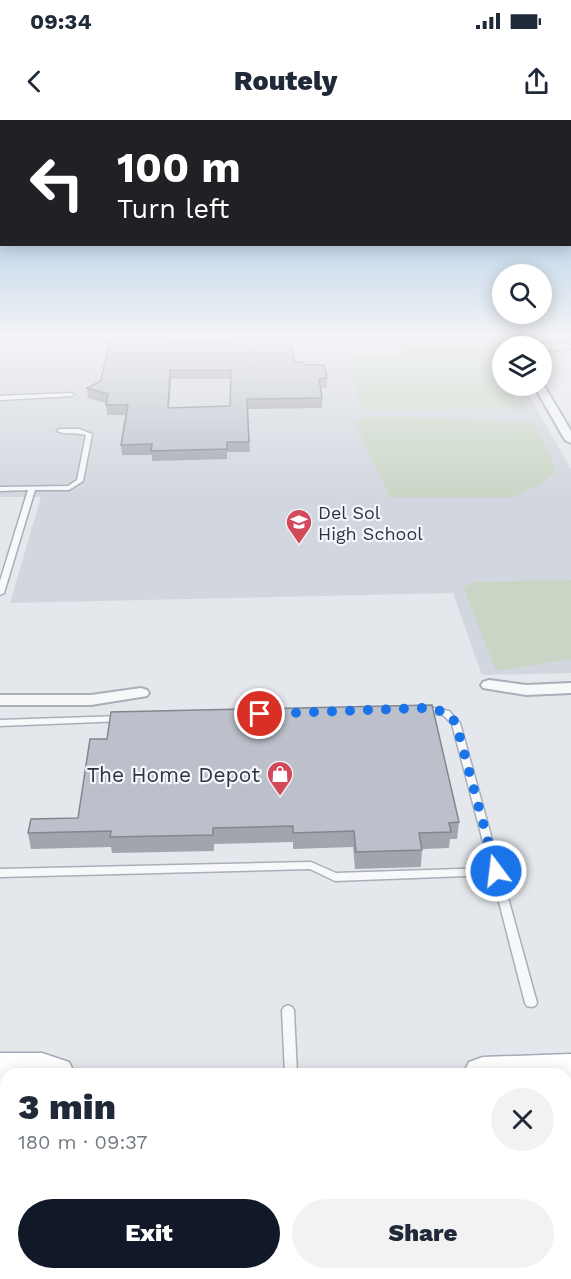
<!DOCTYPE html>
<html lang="en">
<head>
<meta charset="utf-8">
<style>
  body { margin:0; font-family:"Work Sans",sans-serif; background:#f2f2f3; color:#1f2937; height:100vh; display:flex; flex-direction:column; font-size:22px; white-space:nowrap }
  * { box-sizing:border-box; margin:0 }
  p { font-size:20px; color:#747a83 }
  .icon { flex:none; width:33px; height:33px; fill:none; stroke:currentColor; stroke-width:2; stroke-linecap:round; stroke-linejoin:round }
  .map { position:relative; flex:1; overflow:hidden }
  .drawer { position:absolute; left:0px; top:948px; width:572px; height:212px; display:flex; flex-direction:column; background:#fff; border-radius:18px 18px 0 0; box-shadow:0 3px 15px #0003 }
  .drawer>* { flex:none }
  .guide { position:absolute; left:0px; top:0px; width:572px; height:126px; box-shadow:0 3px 15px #0003; background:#202124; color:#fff; overflow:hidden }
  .controls { position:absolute; left:492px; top:144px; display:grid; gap:12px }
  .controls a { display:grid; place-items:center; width:60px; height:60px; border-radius:50%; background:#fff; box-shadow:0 3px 15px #0003; font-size:30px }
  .pin { position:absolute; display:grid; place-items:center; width:51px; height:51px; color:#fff; margin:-26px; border:3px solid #fff; border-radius:50%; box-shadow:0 2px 6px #0007 }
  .me { position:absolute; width:66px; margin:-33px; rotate:345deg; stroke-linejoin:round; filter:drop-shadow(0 0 4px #0008) }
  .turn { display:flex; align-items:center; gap:21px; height:126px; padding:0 18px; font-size:27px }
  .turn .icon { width:78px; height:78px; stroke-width:2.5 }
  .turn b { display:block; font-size:42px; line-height:51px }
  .round { display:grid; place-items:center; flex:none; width:63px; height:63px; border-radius:32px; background:#f2f2f3 }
  .summary { display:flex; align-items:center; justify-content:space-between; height:102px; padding:0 18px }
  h1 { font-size:36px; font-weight:800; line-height:45px }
  .action { display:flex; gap:12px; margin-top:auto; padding:12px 18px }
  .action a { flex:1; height:69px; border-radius:36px; background:#111827; color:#fff; font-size:24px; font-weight:800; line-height:69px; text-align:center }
  .action a+a { background:#f2f2f3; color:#1f2937 }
  .status { display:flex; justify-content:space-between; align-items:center; height:42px; padding:0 30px; background:#fff; direction:ltr }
  .status svg { height:16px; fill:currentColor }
  header { display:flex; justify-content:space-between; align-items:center; height:78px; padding:0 18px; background:#fff; font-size:27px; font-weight:800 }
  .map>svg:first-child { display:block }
</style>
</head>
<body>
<div class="status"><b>09:34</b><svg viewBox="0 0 49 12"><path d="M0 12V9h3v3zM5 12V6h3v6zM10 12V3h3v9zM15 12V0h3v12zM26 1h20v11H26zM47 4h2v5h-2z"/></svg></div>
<header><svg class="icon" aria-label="back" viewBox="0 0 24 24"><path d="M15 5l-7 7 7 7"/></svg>Routely<svg class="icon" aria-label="share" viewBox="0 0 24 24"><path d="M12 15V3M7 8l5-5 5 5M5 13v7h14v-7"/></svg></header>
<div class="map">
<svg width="571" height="1159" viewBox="0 0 571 1159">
  <rect width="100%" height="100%" fill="#e4e7ec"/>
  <path fill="#d2d6de" d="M0 216H496L502 227V266H524L571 349V553L482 555 453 473 10 483 41 377H0Z"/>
  <path fill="#c9d6c5" d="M495 228 502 242V266H515L528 289 361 290 348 235H405L404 229Z
    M365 297H414L534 303 552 338 555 352 537 367 513 377H390L355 303Z
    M571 460V539L496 551 463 467 474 462Z"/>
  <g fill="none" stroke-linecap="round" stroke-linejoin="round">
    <g stroke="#a9aeb7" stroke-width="3">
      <path id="lane" d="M0 216H47L45 217 0 218Z
        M71 273 74 275 73 276 0 280V276Z
        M79 309 92 314 83 361 69 370H35L4 473 0 475V461L28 370 0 371V367L68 366 77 360 86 315C77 312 65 315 57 311L60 309Z
        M424 586 449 591 460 603 537 883 535 886 531 887 527 886 525 883 492 755 335 761 310 749 0 757V749L311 742 336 753 490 748 452 604 443 595 421 591 420 589Z
        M121 596 124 597 125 599 124 601 0 606V600Z
        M288 885 292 887 294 890 297 954H285L282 890 284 887Z
        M566 1046 571 1049V1078L566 1076Z"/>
    </g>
    <g stroke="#a9aeb7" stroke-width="4">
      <path id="street" d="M505 216H513L521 226H512Z
        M567 224 570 225V229L542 230V226H538L542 224Z
        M543 264 571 311V323L565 320 534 266Z
        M489 560 526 565 571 563V573L526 575 483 568 481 565 483 562Z
        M141 568 147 570 149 573 147 576 91 585H0V575H91Z
        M249 1154H277V1159H249Z"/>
    </g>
    <g stroke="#a3abb8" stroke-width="3">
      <path id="primary" d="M0 933H42L69 942 75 954H6V966L0 967Z
        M571 934V968H566V954H463L469 942 483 937Z
        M0 969H6V1005H0Z"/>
    </g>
    <use href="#lane" fill="#f7f8fa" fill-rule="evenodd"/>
    <use href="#street" fill="#f7f8fa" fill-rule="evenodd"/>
    <use href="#primary" fill="#fff" fill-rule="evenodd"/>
  </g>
  <path fill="#a1a5ae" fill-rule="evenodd" d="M229 218 304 245 327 258V268H320L322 278V288L247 289 250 332H227V339L152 341V335H122L121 325 126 295H107L106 283 88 278 87 268 173 223 229 222ZM171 259H231L230 286 169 288Z
    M31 699 459 702 457 719H450L449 728 422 729 421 747 355 749 353 727 293 729V722L214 724V731L112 733 111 727 31 729 28 713Z"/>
  <path fill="#83868d" d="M170 250 171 259 168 297V288Z"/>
  <path fill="#bbc0ca" stroke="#83868d" stroke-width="1.5" fill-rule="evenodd" d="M289 217 295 242H303L304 245H324L327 258 319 259 322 278 247 279 249 322H227V329L151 331 152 324 121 325 128 285H106L108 274 87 268 101 261 110 219 173 218V223L230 222 229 218ZM170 250H231L230 286 168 288Z
    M432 585 459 702 449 703 451 712 419 713 422 730 356 732 354 711 293 713V706L213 708V715L110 717 111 711 28 713 31 699 78 698 90 619H107L111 592Z"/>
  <linearGradient id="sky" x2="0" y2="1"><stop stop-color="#8bb4dd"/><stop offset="0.57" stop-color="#f3f4f6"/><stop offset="1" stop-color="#f3f4f6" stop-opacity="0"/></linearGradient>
  <rect width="571" height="378" fill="url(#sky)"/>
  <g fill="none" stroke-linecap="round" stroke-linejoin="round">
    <path stroke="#1a73e8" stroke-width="10" stroke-dasharray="0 18" d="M260 594 425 588 446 592 456 603 496 751"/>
  </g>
  <defs>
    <g id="school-pin" transform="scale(1.35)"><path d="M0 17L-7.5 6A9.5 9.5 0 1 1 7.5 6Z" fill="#d1495b" stroke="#f4f6f9"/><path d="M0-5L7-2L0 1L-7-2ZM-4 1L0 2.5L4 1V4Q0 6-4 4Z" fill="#fff"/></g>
    <g id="shop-pin" transform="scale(1.35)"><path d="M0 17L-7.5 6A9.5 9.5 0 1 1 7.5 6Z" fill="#d1495b" stroke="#f4f6f9"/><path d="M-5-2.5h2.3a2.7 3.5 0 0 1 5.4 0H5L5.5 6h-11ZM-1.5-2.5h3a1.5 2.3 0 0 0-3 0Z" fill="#fff"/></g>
  </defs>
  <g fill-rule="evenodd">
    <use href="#school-pin" x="299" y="402"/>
    <use href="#shop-pin" x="280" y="654"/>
  </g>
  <g text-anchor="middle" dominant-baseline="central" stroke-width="4.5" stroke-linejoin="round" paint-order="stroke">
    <g font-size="18" fill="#2b3445" stroke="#f4f6f9" text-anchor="start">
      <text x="318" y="392">Del Sol<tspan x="318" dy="21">High School</tspan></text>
    </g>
    <g font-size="21" fill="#2b3445" stroke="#f4f6f9" text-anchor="end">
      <text x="260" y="654">The Home Depot</text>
    </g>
  </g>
</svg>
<div class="controls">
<a><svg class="icon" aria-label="search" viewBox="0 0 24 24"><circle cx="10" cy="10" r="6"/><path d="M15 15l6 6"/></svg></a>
<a><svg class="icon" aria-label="layers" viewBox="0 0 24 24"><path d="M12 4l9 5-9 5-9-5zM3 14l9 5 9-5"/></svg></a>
</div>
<div class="pin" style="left:260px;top:594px;background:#d93025"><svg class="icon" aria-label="arrive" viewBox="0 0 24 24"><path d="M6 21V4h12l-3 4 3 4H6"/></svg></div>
<svg class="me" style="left:496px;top:751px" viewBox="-20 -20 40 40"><circle r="17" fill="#1a73e8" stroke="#fff" stroke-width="3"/><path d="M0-11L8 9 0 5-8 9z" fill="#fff"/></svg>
<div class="guide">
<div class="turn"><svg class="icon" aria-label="left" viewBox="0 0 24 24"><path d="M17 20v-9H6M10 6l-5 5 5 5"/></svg><div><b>100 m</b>Turn left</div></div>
</div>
<section class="drawer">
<div class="summary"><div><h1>3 min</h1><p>180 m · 09:37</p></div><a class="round"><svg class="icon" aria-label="close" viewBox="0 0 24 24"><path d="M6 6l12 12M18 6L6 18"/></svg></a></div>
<div class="action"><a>Exit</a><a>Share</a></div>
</section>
</div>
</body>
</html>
